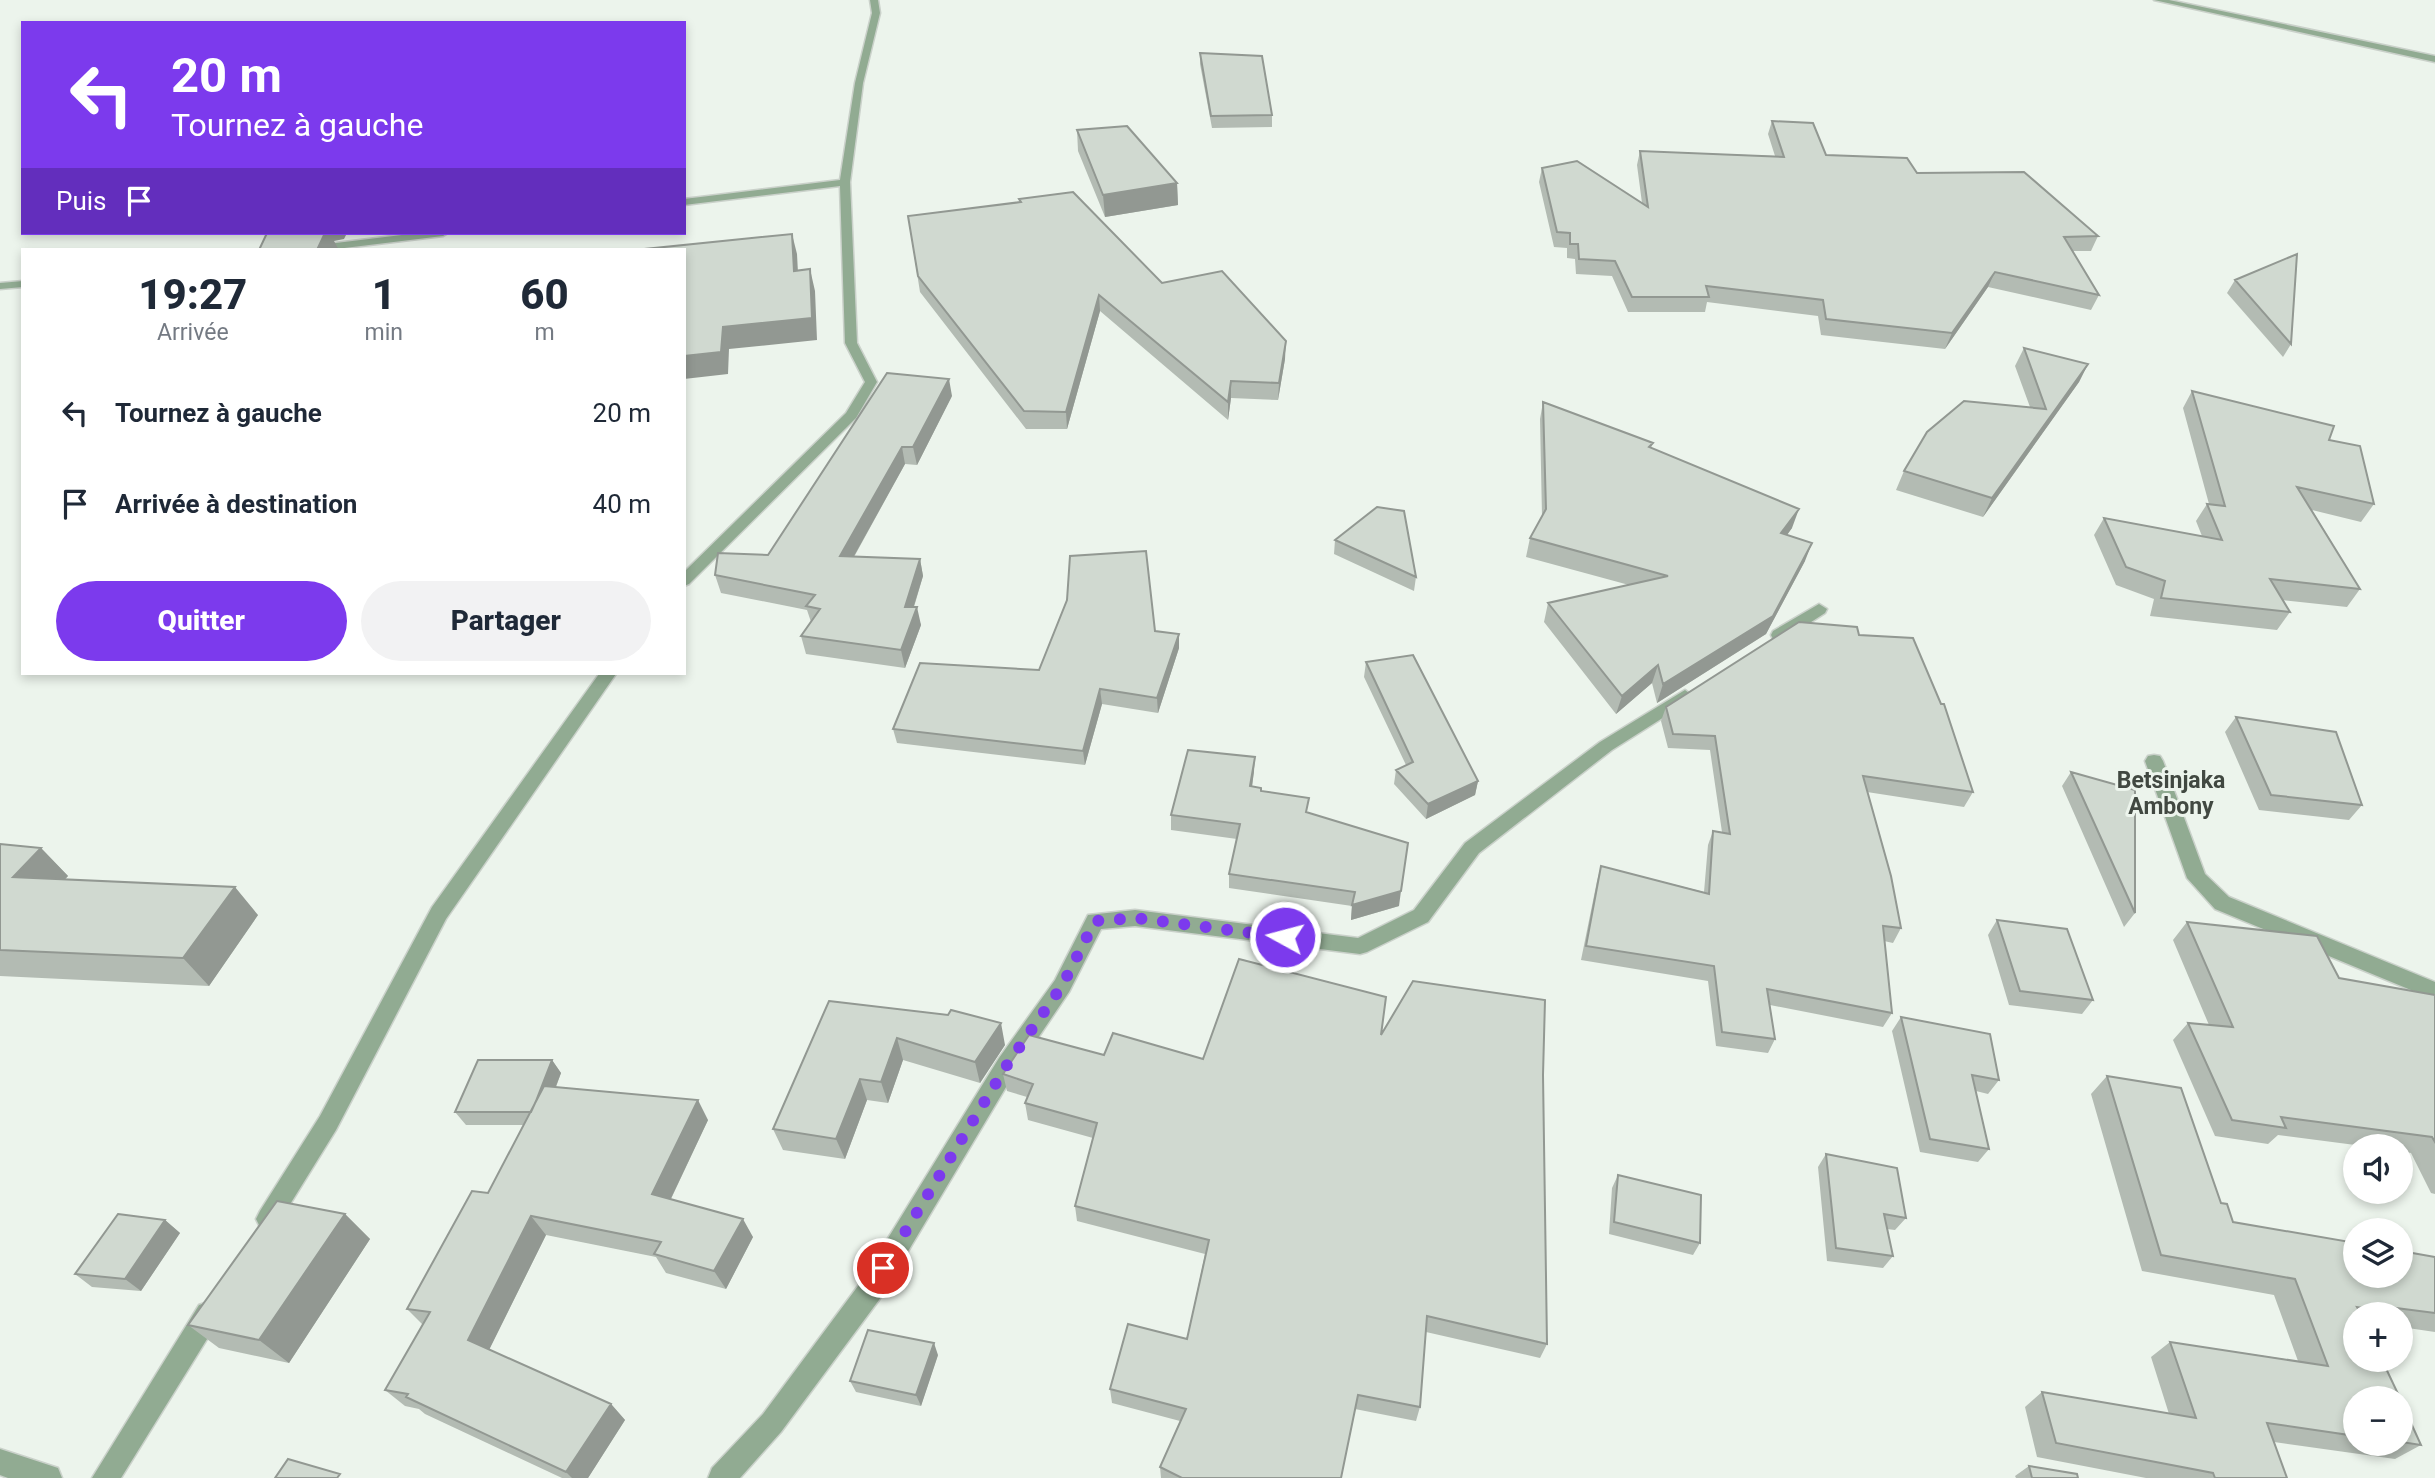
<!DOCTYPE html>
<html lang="fr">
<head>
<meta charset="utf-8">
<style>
  body { margin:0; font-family:Roboto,sans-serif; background:#f2f2f3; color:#1f2937; height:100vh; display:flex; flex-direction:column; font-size:26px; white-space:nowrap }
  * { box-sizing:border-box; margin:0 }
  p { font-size:23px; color:#747a83 }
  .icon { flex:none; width:38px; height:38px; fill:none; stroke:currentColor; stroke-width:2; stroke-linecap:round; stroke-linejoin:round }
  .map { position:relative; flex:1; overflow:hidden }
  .details { position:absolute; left:21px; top:248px; width:665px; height:427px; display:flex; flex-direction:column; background:#fff; border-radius:0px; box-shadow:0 4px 10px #0003 }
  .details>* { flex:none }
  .top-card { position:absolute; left:21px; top:21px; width:665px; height:214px; border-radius:0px; box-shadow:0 4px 10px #0003; background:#7c3aed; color:#fff; overflow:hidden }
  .controls { position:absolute; left:2343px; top:1134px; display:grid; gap:14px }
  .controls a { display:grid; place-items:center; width:70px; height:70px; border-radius:50%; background:#fff; box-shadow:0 4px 10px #0003; font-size:35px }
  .pin { position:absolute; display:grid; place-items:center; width:60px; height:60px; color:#fff; margin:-30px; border:4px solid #fff; border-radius:50%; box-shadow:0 2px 7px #0007 }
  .me { position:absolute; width:77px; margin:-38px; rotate:277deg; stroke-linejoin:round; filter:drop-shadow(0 0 5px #0008) }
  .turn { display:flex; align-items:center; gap:24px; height:147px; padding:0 35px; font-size:32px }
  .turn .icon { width:91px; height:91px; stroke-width:2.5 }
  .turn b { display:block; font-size:49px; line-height:60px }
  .then { display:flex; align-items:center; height:66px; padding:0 35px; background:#0003; gap:14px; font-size:26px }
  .eta { display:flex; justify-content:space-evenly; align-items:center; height:119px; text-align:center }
  .eta b { font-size:42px; font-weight:800; line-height:49px }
  .primary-button { display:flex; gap:14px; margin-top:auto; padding:14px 35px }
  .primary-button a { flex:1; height:80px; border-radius:42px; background:#7c3aed; color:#fff; font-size:28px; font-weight:800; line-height:80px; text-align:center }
  .primary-button a+a { background:#f2f2f3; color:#1f2937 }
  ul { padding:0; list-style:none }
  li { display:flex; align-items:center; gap:21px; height:91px; padding:0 35px }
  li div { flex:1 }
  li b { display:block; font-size:26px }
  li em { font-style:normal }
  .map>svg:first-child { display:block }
</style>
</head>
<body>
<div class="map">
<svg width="2435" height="1478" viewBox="0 0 2435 1478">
  <rect width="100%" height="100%" fill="#ecf4ec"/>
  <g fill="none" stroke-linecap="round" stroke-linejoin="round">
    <g stroke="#cad1ca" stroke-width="3">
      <path id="minor" d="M870 0H878L880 13 863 83 850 182 857 343 877 382 856 418 689 584 684 586V572L846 413 865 382 845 343 840 186 684 205V199L840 180 855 83 872 13Z
        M2154 0H2169L2435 56V62Z
        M418 233H448L443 236 328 250H297L303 247Z
        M23 281V287L0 289V283Z
        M1819 604 1827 609 1825 613 1785 639H1773L1771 635 1773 631Z
        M599 674H616L446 919 336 1130 276 1227 268 1230 260 1227 256 1219 260 1211 320 1116 432 907Z
        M1685 690 1693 696 1691 700 1612 750 1479 853 1428 922 1367 952 1360 954 1135 926 1101 929 1069 992 1015 1072 879 1300 781 1432 740 1478H708L712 1468 763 1414 861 1282 999 1058 1055 980 1088 915 1135 910 1358 938 1414 910 1465 843 1600 742Z
        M2154 755 2160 756 2163 761 2205 874 2229 897 2435 982V1000L2215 909 2187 878 2145 761 2148 756Z
        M208 1302 217 1305 220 1314 217 1323 121 1478H92L199 1305Z
        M0 1449 58 1468 62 1478H8L0 1475Z"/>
    </g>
    <use href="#minor" fill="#91ab92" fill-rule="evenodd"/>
  </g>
  <path fill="#b3bbb3" d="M1200 53 1272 115V127L1212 128 1200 64Z
    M1772 121 1826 155 1917 173 2098 236 2091 251H2072L2099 295 2091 310 1988 287 1945 349 1821 335 1818 316 1707 302 1705 312H1628L1612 276 1576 274 1575 259 1567 258V248L1554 247 1539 182 1542 168 1642 203 1637 165 1640 151 1775 156 1768 134Z
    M1077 130 1177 183 1178 205 1105 217 1078 151Z
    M1019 199 1162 283 1285 359 1278 400 1231 398 1228 420 1100 311 1067 429H1026L920 292 908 216 1020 202Z
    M2235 280 2291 344 2283 357 2227 293Z
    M2024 348 2088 364 2079 382 1983 517 1896 490 1904 471 2030 407 2015 366Z
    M2192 391 2329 440 2374 504 2361 522 2312 510 2360 589 2347 607 2282 600 2290 612 2277 630 2150 616 2154 599 2116 585 2094 535 2104 518 2202 536 2196 521 2207 504H2209L2183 408Z
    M952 396 917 465 905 464 854 557 920 559 923 576 914 607 921 625 905 668 806 654 801 636 811 622 807 610 721 593 715 575 768 555Z
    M1543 402 1653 443 1651 448 1792 528 1787 535 1805 561 1766 634 1657 703 1652 683 1616 714 1544 622 1548 603 1629 585 1526 557 1530 538 1542 516 1540 419Z
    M1335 540 1416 577 1414 591 1334 554Z
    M1155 631 1179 648 1158 713 1102 704 1085 765 897 743 893 729 1039 670Z
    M1859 635 1973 792 1964 807 1867 792 1901 928 1893 943 1884 941 1892 1013 1883 1027 1770 1005 1775 1039 1768 1053 1716 1046 1708 981 1581 960 1597 881 1601 866 1704 892 1708 845 1713 831 1722 832 1710 750 1668 748 1661 721 1666 707Z
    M1366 662 1478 781 1475 795 1426 819 1394 784 1396 770 1406 765 1364 677Z
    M2236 717 2362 805 2349 820 2259 810 2225 732Z
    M1254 771 1252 787 1308 813 1399 906 1351 920 1352 906 1229 888V874L1237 839 1171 830V815Z
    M2071 772 2135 913 2124 927 2062 786Z
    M0 844 41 848 68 876 65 879 258 915 209 986 0 976Z
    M1997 920 2093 1000 2082 1014 2009 1005 1988 935Z
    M2187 922 2339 978 2435 995V1194L2431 1193 2411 1153 2401 1151V1146H2363L2278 1135 2268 1144 2215 1136 2173 1040 2188 1023 2209 1025 2173 940Z
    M829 1001 1005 1045 980 1083 903 1060 888 1103 867 1100 845 1159 783 1150 773 1129Z
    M1901 1017 1999 1080 1988 1094 1976 1091 1989 1149 1978 1162 1920 1152 1892 1031Z
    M1381 1035 1543 1075 1547 1344 1540 1358 1426 1332 1420 1407 1416 1421 1355 1409 1341 1478H1161L1160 1467 1180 1421 1112 1403 1110 1389 1187 1339 1205 1254 1077 1221 1075 1206 1093 1138 1028 1120 1025 1103 1027 1097 1007 1091 1003 1074 1104 1055 1203 1059Z
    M552 1060 561 1073 556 1087 708 1120 671 1199 753 1237 726 1289 666 1273 656 1257 546 1235 489 1350 611 1404 625 1420 588 1478H562L425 1414 419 1409 405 1406 385 1390 423 1325 407 1309 488 1193 524 1125H466L455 1112Z
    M2107 1076 2221 1203 2233 1222 2435 1257V1332L2401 1327V1314H2356V1444H2401V1401L2421 1445 2395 1459 2274 1442 2287 1478H2146L2037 1457 2025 1407 2042 1392 2169 1414 2151 1357 2170 1342 2298 1361 2274 1295 2142 1271 2091 1094Z
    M1826 1154 1906 1218 1895 1230 1887 1229 1893 1256 1883 1268 1827 1261 1818 1167Z
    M1618 1175 1700 1243 1693 1255 1609 1234 1612 1188Z
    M345 1214 370 1239 289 1363 219 1348 188 1325Z
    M165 1220 180 1233 141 1291 92 1287 75 1274Z
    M938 1355 921 1406 856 1392 850 1381Z
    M2029 1466 2078 1478H2016L2015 1476Z"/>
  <path fill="#929892" d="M1177 183 1178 205 1105 217 1103 195Z
    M286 233H347L344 239 334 241 339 250H317Z
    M792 234 797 254 799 292 794 271Z
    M810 269 815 291 817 340 729 349 728 374 684 379V356L723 327Z
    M1995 272 1988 287 1945 349 1952 333Z
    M1099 295 1100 311 1067 429 1066 412Z
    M1286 341 1285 359 1278 400 1279 383Z
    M2088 364 2079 382 1983 517 1992 498Z
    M949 379 952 396 917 465 913 447Z
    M1231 381V398L1228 420V402Z
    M902 447 905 464 844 574 840 556Z
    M1799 509 1792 528 1775 551 1781 533Z
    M1812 543 1805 561 1766 634 1657 703 1663 684Z
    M920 559 923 576 908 625 905 607Z
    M917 607 921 625 905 668 901 650Z
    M1179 634V648L1158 713 1157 698Z
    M1658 665 1652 683 1616 714 1622 696Z
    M1100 689 1102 704 1085 765 1083 751Z
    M1255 757 1254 771 1250 801V786Z
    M1478 781 1475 795 1426 819 1428 804Z
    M41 848 68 876 41 905 13 877Z
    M235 887 258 915 209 986 183 958Z
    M1401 891 1399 906 1351 920 1352 905Z
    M1001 1023 1005 1045 980 1083 975 1062Z
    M897 1038 903 1060 888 1103 881 1082Z
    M552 1060 561 1073 541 1125 532 1112Z
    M860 1079 867 1100 845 1159 836 1139Z
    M698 1100 708 1120 664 1213 652 1194Z
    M345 1214 370 1239 289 1363 259 1340Z
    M531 1216 546 1235 485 1358 468 1340Z
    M743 1219 753 1237 726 1289 714 1271Z
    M165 1220 180 1233 141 1291 125 1279Z
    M934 1343 938 1355 921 1406 916 1395Z
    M611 1404 625 1420 588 1478H572L566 1472Z"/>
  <path fill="#d0d9d0" stroke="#929892" stroke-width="2" d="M1200 53 1262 56 1272 115 1211 116Z
    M1772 121 1813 123 1826 155 1907 158 1917 173 2024 172 2098 236 2064 237 2099 295 1995 272 1952 333 1826 319 1823 300 1706 286 1709 297H1632L1615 261 1579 259 1578 244H1570V233L1557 232 1542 168 1577 161 1648 207 1640 151 1784 157Z
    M1127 126 1177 183 1103 195 1077 130Z
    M1073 192 1162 283 1222 271 1286 341 1279 383 1231 381 1228 402 1099 295 1066 412 1024 411 918 276 908 216 1021 202 1019 199Z
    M267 233H325L317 250H259Z
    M792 234 794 271 810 269 812 318 723 327 721 352 684 356V250H645V249Z
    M2297 254 2291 344 2235 280Z
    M2024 348 2088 364 1992 498 1904 471 1927 432 1964 401 2046 409Z
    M887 373 949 379 913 447H902L840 556 920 559 905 607H917L901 650 801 636 820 609 806 606 815 595 715 575 718 553 768 555Z
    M2192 391 2334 426 2329 440 2360 446 2374 504 2297 487 2360 589 2270 579 2290 612 2161 598 2165 581 2126 567 2104 518 2222 540 2207 504 2225 506Z
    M1543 402 1653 443 1649 447 1799 509 1781 533 1812 543 1773 616 1663 684 1658 665 1622 696 1548 603 1668 576 1530 538 1546 509Z
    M1377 507 1404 511 1416 577 1335 540Z
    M1146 551 1155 631 1179 634 1157 698 1100 689 1083 751 893 729 920 663 1039 670 1067 600 1070 556Z
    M1799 622 1857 627 1859 635 1913 638 1941 704H1944L1973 792 1863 776 1891 876 1901 928 1883 926 1892 1013 1767 989 1775 1039 1722 1032 1714 966 1586 946 1601 866 1709 894 1713 831 1730 834 1715 736 1673 734 1666 707Z
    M1413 655 1478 781 1428 804 1396 770 1413 762 1366 662Z
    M2236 717 2336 732 2362 805 2271 795Z
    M1188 750 1255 757 1250 786 1261 788V791L1309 798 1306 812 1408 843 1401 891 1352 905 1355 892 1229 874 1240 824 1171 815Z
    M2071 772 2135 790V913Z
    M0 844 41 848 13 877 235 887 183 958 0 950Z
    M1997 920 2067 929 2093 1000 2020 991Z
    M2187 922 2317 936 2339 978 2435 995V1142L2432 1137 2281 1117 2286 1128 2232 1120 2188 1023 2233 1027Z
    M1239 959 1386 997 1381 1035 1413 981 1545 1000 1543 1075 1547 1344 1427 1316 1420 1407 1358 1395 1341 1478H1182L1160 1467 1186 1409 1110 1389 1128 1324 1187 1339 1209 1240 1075 1206 1097 1123 1025 1103 1033 1084 1003 1074 1029 1035 1104 1055 1113 1033 1203 1059Z
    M829 1001 948 1015 951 1010 1001 1023 975 1062 897 1038 881 1082 860 1079 836 1139 773 1129Z
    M1901 1017 1990 1034 1999 1080 1972 1075 1989 1149 1930 1139Z
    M478 1060H552L536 1101 531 1112H455Z
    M2107 1076 2181 1088 2221 1203 2227 1204 2233 1222 2356 1243V1276H2401V1251L2435 1257V1313L2396 1308 2399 1314 2357 1307 2361 1314H2356V1360H2382L2400 1398H2356V1436L2267 1423 2287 1478H2215L2213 1473 2056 1443 2042 1392 2196 1418 2170 1342 2328 1366 2295 1279 2161 1255Z
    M544 1086 698 1100 652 1194 743 1219 714 1271 654 1254 661 1242 531 1216 468 1340 611 1404 566 1472 406 1397 408 1394 385 1390 430 1312 407 1309 472 1191 488 1193Z
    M1826 1154 1897 1168 1906 1218 1884 1214 1893 1256 1836 1248Z
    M1618 1175 1701 1195 1700 1243 1614 1222Z
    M277 1201 345 1214 259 1340 188 1325Z
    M118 1214 165 1220 125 1279 75 1274Z
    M868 1330 934 1343 916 1395 850 1381Z
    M2401 1401 2421 1445 2401 1442Z
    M288 1459 340 1474 337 1478H275Z
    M2029 1466 2077 1474 2078 1478H2032Z"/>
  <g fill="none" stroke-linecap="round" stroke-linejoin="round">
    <path stroke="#7c3aed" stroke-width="12" stroke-dasharray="0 21.6" d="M883 1268 1007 1065 1062 986 1095 921 1135 918 1285 937"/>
  </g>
  <g text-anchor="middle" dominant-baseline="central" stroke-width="6" stroke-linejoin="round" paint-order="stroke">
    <g font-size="23" font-weight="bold" fill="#414841" stroke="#ecf4ec">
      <text x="2171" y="780">Betsinjaka<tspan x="2171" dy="26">Ambony</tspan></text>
    </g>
  </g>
</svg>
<div class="controls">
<a><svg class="icon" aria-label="sound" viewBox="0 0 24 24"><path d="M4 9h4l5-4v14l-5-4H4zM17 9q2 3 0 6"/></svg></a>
<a><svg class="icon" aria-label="layers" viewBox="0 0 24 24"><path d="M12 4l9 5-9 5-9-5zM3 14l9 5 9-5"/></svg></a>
<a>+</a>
<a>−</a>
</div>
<div class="pin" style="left:883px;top:1268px;background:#d93025"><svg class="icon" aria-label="arrive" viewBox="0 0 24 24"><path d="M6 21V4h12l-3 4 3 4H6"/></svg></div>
<svg class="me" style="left:1285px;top:937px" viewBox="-20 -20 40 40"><circle r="17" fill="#7c3aed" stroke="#fff" stroke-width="3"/><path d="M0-11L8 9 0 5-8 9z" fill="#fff"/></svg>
<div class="top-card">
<div class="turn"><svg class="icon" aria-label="left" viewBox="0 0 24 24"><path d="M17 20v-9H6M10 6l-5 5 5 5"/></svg><div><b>20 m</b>Tournez à gauche</div></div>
<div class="then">Puis<svg class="icon" aria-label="arrive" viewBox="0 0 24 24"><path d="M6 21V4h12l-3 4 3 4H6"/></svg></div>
</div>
<section class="details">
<div class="eta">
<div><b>19:27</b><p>Arrivée</p></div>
<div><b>1</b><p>min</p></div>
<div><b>60</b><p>m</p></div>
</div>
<ul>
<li><svg class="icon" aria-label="left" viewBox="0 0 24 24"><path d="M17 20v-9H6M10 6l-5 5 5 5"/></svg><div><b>Tournez à gauche</b></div><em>20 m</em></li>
<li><svg class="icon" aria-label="arrive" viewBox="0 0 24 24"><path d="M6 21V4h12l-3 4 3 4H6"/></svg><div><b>Arrivée à destination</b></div><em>40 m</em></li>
</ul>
<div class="primary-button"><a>Quitter</a><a>Partager</a></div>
</section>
</div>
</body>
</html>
